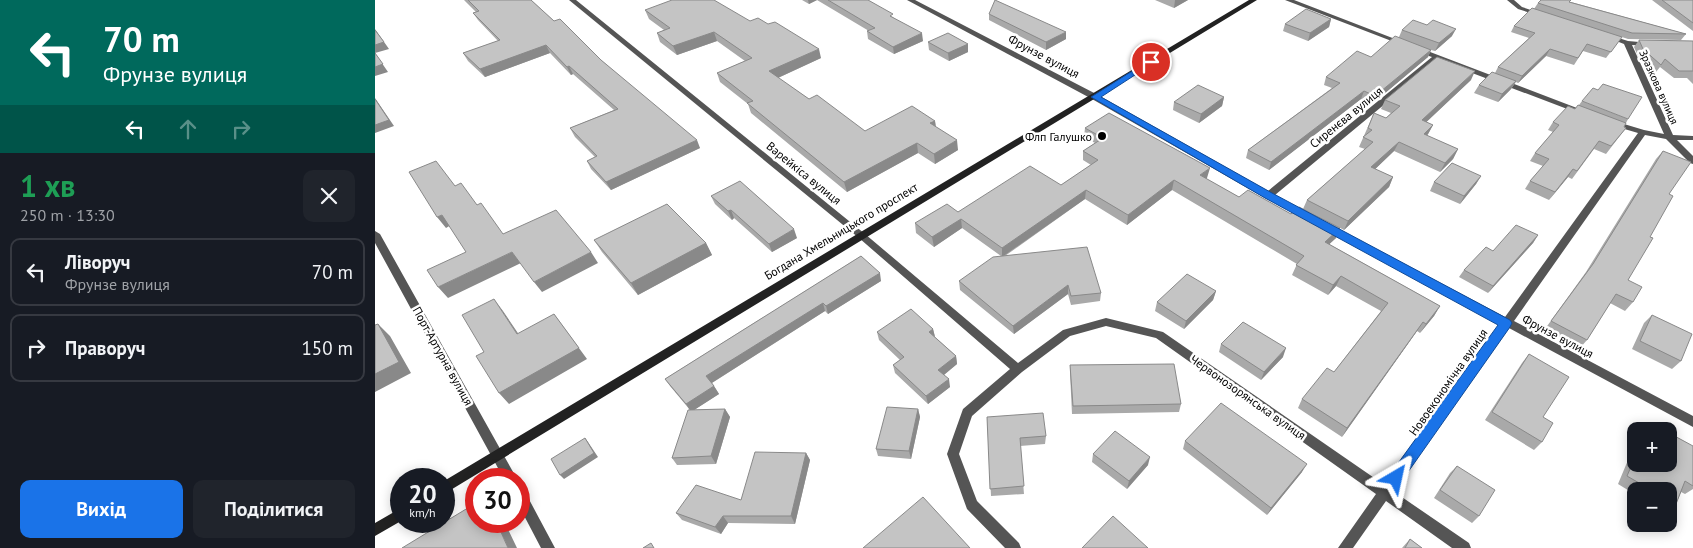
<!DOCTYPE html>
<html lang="uk">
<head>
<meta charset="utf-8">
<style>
  body { margin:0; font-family:"PT Sans",sans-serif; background:#20242c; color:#f1f3f6; height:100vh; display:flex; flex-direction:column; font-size:19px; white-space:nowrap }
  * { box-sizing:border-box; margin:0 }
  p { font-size:16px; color:#9ea1a6 }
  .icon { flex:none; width:28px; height:28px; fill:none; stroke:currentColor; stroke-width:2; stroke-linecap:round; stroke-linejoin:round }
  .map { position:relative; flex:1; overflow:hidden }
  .sheet { display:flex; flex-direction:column; background:#171b24; width:375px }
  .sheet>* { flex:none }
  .banner { background:#00695c; color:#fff; overflow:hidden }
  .fabs { position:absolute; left:1252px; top:422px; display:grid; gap:10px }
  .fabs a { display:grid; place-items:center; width:50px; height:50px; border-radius:10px; background:#171b24; box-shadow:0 2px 12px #0003; font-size:25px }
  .speed { position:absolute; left:15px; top:468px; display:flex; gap:10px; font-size:25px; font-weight:700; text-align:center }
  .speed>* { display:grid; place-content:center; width:65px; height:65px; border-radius:50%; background:#171b24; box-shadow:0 2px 12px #0003; line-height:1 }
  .speed small { font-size:12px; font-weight:400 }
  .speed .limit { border:8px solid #d22; background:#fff; color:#111 }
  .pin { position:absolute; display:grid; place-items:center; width:42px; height:42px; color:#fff; margin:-21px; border:2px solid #fff; border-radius:50%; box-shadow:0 1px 5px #0007 }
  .me { position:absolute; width:55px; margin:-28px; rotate:36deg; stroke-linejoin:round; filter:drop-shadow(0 0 4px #0008) }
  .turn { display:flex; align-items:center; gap:18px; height:105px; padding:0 20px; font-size:22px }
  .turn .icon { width:65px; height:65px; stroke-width:2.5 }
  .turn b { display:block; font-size:35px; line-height:42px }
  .lanes { display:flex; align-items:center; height:48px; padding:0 20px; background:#0003; justify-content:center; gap:25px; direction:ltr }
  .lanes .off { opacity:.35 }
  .round { display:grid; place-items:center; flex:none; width:52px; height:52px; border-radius:10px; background:#20242c }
  .headline { display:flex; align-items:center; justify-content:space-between; height:85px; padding:0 20px }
  h1 { font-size:30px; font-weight:700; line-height:38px; color:#1e9e55 }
  .primary-button { display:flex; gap:10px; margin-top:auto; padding:10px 20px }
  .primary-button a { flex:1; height:58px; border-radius:10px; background:#1a73e8; color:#fff; font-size:20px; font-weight:700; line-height:58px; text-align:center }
  .primary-button a+a { background:#20242c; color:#f1f3f6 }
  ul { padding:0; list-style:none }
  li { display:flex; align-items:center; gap:15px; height:68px; margin:0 10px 8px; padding:0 10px; border:2px solid #363941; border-radius:10px }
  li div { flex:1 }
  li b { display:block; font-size:19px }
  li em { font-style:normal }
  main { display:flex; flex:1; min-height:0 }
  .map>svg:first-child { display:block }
</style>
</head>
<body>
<main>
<section class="sheet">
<div class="banner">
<div class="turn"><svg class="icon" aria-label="left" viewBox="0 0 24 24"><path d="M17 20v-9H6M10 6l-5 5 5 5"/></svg><div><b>70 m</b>Фрунзе вулиця</div></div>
<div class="lanes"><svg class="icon" aria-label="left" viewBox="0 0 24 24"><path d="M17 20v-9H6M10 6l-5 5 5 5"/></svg><svg class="icon off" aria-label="ahead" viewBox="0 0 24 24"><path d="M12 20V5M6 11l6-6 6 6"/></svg><svg class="icon off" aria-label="right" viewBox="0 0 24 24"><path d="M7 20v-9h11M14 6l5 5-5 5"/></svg></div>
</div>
<div class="headline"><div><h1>1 хв</h1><p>250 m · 13:30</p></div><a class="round"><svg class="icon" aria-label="close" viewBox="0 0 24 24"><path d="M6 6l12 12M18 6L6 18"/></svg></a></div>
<ul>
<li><svg class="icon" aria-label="left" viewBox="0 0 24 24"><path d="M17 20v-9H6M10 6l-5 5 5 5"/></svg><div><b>Ліворуч</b><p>Фрунзе вулиця</p></div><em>70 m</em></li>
<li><svg class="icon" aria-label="right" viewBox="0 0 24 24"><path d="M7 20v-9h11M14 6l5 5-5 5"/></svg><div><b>Праворуч</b></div><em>150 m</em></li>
</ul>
<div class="primary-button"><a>Вихід</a><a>Поділитися</a></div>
</section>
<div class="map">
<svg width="1318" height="548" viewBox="0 0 1318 548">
  <rect width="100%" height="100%" fill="#fff"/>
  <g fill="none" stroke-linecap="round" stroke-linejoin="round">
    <path fill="#555" fill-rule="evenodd" d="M194 0H201L490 234 643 363 688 330 731 318 788 332 1008 484 1125 324 950 229 948 227 950 225H956L1130 317 1263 133 1236 125V121H1239L1269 130 1289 134 1249 44 1231 37 1234 35 1253 41 1275 43V45L1273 46 1257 45 1298 135 1318 136V140H1302L1318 156V164L1315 163 1291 139 1270 135 1139 321 1318 416V427L1134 328 1018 491 1094 543 1096 548H1077L1011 501 978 548H963L1001 494 781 338 731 326 695 336 647 372 597 416 584 454 602 501 644 543 646 548H630L592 509 572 454 588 409 635 369 484 238Z
      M532 0H540L723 95 893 191 1057 57 1039 51V47H1042L1215 113 1214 115H1208L1063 60 900 195 934 214 936 216 931 219 890 198 717 99Z
      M910 0H919L1033 44 1027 45Z
      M1132 0H1139L1147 7 1171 15 1168 17 1143 9Z
      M0 231 5 234 142 479H129L0 243Z
      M144 488 149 490 180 548H166L144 506Z"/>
    <path fill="#222" fill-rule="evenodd" d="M874 0H882L69 494V481Z
      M26 508V521L0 536V523Z"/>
  </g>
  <path fill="#a9a9a9" d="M89 0H156L179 21 226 60 325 148 236 190 216 169 212 161 220 157 200 137 195 128 239 110 198 74 196 75 175 53 110 77 93 61 88 53 123 41 103 20 98 13 101 12Z
    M427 0H493L519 18 548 41 519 54 493 39 492 31H494L442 0 434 4Z
    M780 0H813L799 8Z
    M1277 0H1318V31Z
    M1196 2 1311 34 1306 40 1253 39 1182 16 1247 37 1231 58 1208 51 1199 65 1171 56 1143 83 1141 82 1136 89 1123 102 1099 93 1104 85 1120 73 1123 67 1154 38 1136 32 1139 26 1159 9 1163 3Z
    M270 10 375 21 446 58 403 78 434 99 490 131 560 121 561 127 583 150 560 164 543 153 472 192 376 113 373 104 345 82 342 73 370 61 342 41 302 55 285 42 282 33 289 30 274 19Z
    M614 14 691 39 671 50 614 20Z
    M956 19 954 27 933 41 908 31 910 24Z
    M1052 25 1077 36 1060 51 1056 50 1053 57 997 104 986 99 894 170 871 158 873 150 957 88 949 85 951 77 996 57 1024 37 1027 30Z
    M1264 40 1318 41V84L1312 78H1299L1285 67 1281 72 1263 56 1259 47Z
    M553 42 593 44V52L574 61 554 50Z
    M1096 80 1051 122 1058 125 1052 136 1083 149 1078 159 1065 172 1019 151 1000 169 1018 177 1014 187 969 230 934 212 961 238 954 244 1065 306 1059 316 1045 333 1042 331 967 437 923 408 927 399 959 372 1006 311 961 286 953 295 917 275 922 264 797 190 752 225 710 199 630 256 726 293 725 301 696 305 693 294 639 334 585 290 584 281 626 256 587 228 559 247 541 233 540 223 686 185 716 165 708 160V151L720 143 709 137 710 128 832 178 831 179 864 197 916 214 928 209 932 200 990 149 984 147 999 113 1011 118 1016 113 1006 109 1010 100Z
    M849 97 847 106 824 123 798 110 799 102Z
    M1207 101 1253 119 1249 127 1251 128 1231 154 1219 149 1197 179 1193 177 1174 200 1150 189 1155 181 1168 166 1155 161 1160 153 1178 132 1173 130 1178 122 1200 109 1204 105Z
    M1288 151 1294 194 1253 280 1258 302 1250 311 1235 303 1212 340 1205 348 1170 329 1211 272 1281 159Z
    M1106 176 1101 184 1085 204 1055 191 1059 182Z
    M336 196 422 238 397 252 359 218 357 220 340 204Z
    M1163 235 1158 243 1113 293 1084 277 1089 270 1118 251Z
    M219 240 331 243 337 255 263 295 227 252Z
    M486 256 506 281 453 314 450 311 337 383 344 394 319 410 350 409 355 417 341 464 302 465 297 458 315 410 295 386 290 379Z
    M841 291 838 300 809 329 780 311 782 302Z
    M1277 315 1306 361 1297 369 1257 349 1269 323Z
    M558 329 560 337 581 356 582 364 569 375 575 387 553 404 520 373 518 365 525 360 504 340 502 332Z
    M846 344 908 357 886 380 844 352Z
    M1154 354 1168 417 1167 442 1159 450 1110 420 1147 363Z
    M695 365 806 404 804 412 697 414 695 373Z
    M543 409 545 417 536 459 503 456 501 449Z
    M612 417 671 436 670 444 645 446 649 494 616 496Z
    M1275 423 1290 431H1266Z
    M810 441 927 472 892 515 808 449Z
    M1261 441V464L1318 446V489L1310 494 1306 492 1301 504 1294 510V491H1261V495L1243 484Z
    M431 453 435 460 420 524 353 523 346 534 307 520 301 513 366 500Z
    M718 454 773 465 752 489 717 462Z
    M1082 466 1104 516 1097 523 1059 498 1075 473Z
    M1035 539 1047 548H1027Z"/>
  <path fill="#898989" d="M433 0H442L434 4Z
    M800 0H813L799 8Z
    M956 19 954 27 933 41 935 33Z
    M0 29 14 49 0 53 13 72 0 76Z
    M1081 29 1077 36 1060 51 1064 43Z
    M339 32 342 41 302 55 298 46Z
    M691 32V39L671 50V42Z
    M547 33 548 41 519 54 518 47Z
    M593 44V52L574 61 573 53Z
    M171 45 175 53 110 77 105 69Z
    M444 49 446 58 396 81 394 71Z
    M1175 49 1171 56 1143 83 1147 76Z
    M1056 50 1053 57 997 104 1000 96Z
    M194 66 198 74 196 75 192 67Z
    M1100 71 1096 80 1043 130 1047 120Z
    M1141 81 1136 89 1123 102 1127 94Z
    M989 91 986 99 894 170 896 162Z
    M849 97 847 106 824 123 826 114Z
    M0 98 19 126 0 133Z
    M560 121 561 130 555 123Z
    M1058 125 1053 134 1044 143 1049 134Z
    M322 140 325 148 236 190 231 182Z
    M582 140 583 150 560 164 559 154Z
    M1024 142 1019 151 993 176 996 167Z
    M542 143 543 153 472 192 469 182Z
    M1083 149 1078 159 1065 172 1070 163Z
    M835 168 832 178 823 185 825 175Z
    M1198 169 1193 177 1174 200 1180 192Z
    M1106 176 1101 184 1085 204 1089 196Z
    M1018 177 1014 187 969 230 973 221Z
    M799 180 797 190 752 225 753 215Z
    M711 190 710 199 627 257V248Z
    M356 210 359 218 357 220 353 211Z
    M67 215 76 225 71 228 62 217Z
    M586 219 587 228 559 247 557 237Z
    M965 228 961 238 946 252 950 242Z
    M419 229 422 238 397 252 394 244Z
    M1163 235 1158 243 1113 293 1118 286Z
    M331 243 337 255 263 295 256 283Z
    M137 252 146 263 73 298 63 287Z
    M216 252 223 263 167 292 159 282Z
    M505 273 506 281 453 314 451 306Z
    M966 276 961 286 953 295 958 285Z
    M693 285V294L639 334 638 326Z
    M841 291 838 300 809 329 811 321Z
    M119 299 128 311 151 345 142 334Z
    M448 303 450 311 335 384 331 376Z
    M1065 306 1059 316 1045 333 1051 324Z
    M179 314 212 359 134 404 124 393Z
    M1048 322 1042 331 967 437 972 428Z
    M3 324 15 336 36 373 0 392V374Z
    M558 329 560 337 554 332Z
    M911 348 908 357 886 380 889 372Z
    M581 356 582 364 565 378 563 370Z
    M574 379 575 387 553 404 551 396Z
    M339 386 344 394 316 412 311 404Z
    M350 409 355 417 341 464 336 456Z
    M543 409 545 417 536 459 534 451Z
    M210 438 213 442 223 457 189 479 185 475Z
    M431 453 435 460 420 524 416 516Z
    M775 457 773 465 752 489 754 481Z
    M932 464 927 472 892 515 896 508Z
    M348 516 353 523 346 534 340 527Z
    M121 521H129L142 548H133Z"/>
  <path fill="#c4c4c4" stroke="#898989" d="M93 0H156L179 21 185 19 226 60 322 140 231 182 212 161 222 156 195 128 243 109 194 66 192 67 171 45 105 69 88 53 125 40 98 13 104 11Z
    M297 0H339L375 21 383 18 393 24 400 22 444 49 394 71 434 99 442 95 490 131 537 106 560 121 555 123 582 140 559 154 542 143 469 182 372 103 378 101 342 73 377 58 339 32 298 46 282 33 295 28 270 10Z
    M453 0H493L518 14 515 16 547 33 518 47 492 31 500 28Z
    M620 0 691 32 671 42 614 14Z
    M1166 0H1196L1194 2 1311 34 1257 33 1163 3Z
    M1287 0H1318V23Z
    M1157 8 1247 37 1236 52 1212 44 1203 58 1175 49 1147 76 1123 67 1160 33 1139 26Z
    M931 9 956 19 935 33 910 24Z
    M1038 20 1052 25 1058 20 1081 29 1064 43 1027 30Z
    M0 30 9 42 0 45Z
    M573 33 593 44 573 53 553 42Z
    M1020 36 1056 50 1000 96 989 91 896 162 873 150 965 83 951 77 982 51 996 57Z
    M1264 40 1318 41V71H1304L1290 59 1286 65 1268 49Z
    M0 53 8 64 0 67Z
    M1062 57 1100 71 1047 120 1058 125 1049 134 1083 149 1070 163 1024 142 996 167 1018 177 973 221 932 200 998 142 988 137 997 130 993 128 999 113 1011 118 1025 106 1010 100Z
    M1117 72 1141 81 1127 94 1104 85Z
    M1228 84 1267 97 1253 119 1207 101 1218 88 1223 90Z
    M823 85 849 97 826 114 799 102Z
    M0 99 14 120 0 125Z
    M1203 105 1251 123 1249 127 1251 128 1236 146 1224 141 1202 171 1198 169 1180 192 1155 181 1174 159 1160 153 1184 125 1178 122 1193 106 1200 109Z
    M734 113 835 168 825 175 864 197 873 190 916 214 924 207 965 228 950 242 1065 306 1051 324 1048 322 972 428 927 399 952 368 959 372 1013 303 966 276 958 285 921 265 929 256 799 180 753 215 711 190 627 248 586 219 557 237 540 223 572 204 583 212 655 166 686 185 723 160 708 151 728 138 710 128Z
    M1288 151 1316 162 1294 194 1298 196 1275 237 1278 238 1253 280 1267 287 1258 302 1241 294 1212 340 1176 321 1218 264Z
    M61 161 80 186 86 183 102 205 106 203 128 234 181 210 216 252 159 282 137 252 63 287 52 270 91 252 67 215 62 217 34 172Z
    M1077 163 1106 176 1089 196 1059 182Z
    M365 181 419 229 394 244 356 210 353 211 336 196Z
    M292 204 331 243 256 283 219 240Z
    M1141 225 1163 235 1118 286 1089 270 1111 247 1118 251Z
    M712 247 726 293 696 296 693 285 638 326 584 281 618 257Z
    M486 256 505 273 451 306 448 303 331 376 339 386 311 404 290 379Z
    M812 274 841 291 811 321 782 302Z
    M119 299 142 334 179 314 204 348 124 393 101 356 109 352 87 315Z
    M536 309 558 329 554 332 581 356 563 370 574 379 551 396 518 365 529 357 502 332Z
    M1277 315 1317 334 1306 361 1265 341Z
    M868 322 911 348 889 372 846 344Z
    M3 324 24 362 0 374V325Z
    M1154 354 1194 377 1168 417 1178 423 1167 442 1117 412Z
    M799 364 806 404 698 406 695 365Z
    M846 403 932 464 896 508 810 441Z
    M512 407 543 409 534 451 501 449Z
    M350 409 336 456 297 458 313 410Z
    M668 413 671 436 645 438 649 486 615 489 612 417Z
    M1275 423 1290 431H1272Z
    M740 431 775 457 754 481 718 454Z
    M1294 433 1318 446V486L1310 481 1301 504 1294 500V491H1278L1252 476 1261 455V464H1294Z
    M210 438 219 453 185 475 176 459Z
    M380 452 431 453 416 516H348L340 527 301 513 321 485 366 500Z
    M1082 466 1120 490 1104 516 1065 490Z
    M548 497 595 548H488Z
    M101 503V521H121L133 548H27Z
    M738 516 773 548H707Z
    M1035 539 1047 548H1030Z
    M276 543 279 548H268Z"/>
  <path fill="#1a73e8" stroke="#114b97" d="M773 61 780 62 726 97 897 193 1135 320 1137 323 1135 327 1026 482 1021 484 1016 482 1014 478 1016 473 1123 325 890 198 716 97Z"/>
  <circle fill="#000" stroke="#fff" stroke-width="2" cx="727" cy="136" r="5"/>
  <g text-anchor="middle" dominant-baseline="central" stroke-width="5" stroke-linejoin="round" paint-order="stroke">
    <g font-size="11" fill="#000" stroke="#fff">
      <text transform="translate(1284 87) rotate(66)">Зразкова вулиця</text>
    </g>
    <g font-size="12" fill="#000" stroke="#fff">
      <text transform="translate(669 56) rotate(28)">Фрунзе вулиця</text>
      <text transform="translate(971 117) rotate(-39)">Сиренєва вулиця</text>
      <text transform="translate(429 173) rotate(39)">Варейкіса вулиця</text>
      <text transform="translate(466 231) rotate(-31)">Богдана Хмельницького проспект</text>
      <text transform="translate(1183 336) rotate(28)">Фрунзе вулиця</text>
      <text transform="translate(68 356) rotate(61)">Порт-Артурна вулиця</text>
      <text transform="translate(1073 382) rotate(-55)">Новоекономічна вулиця</text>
      <text transform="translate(873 397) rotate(35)">Червонозорянська вулиця</text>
    </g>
    <g font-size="12" fill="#000" stroke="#fff" text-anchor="end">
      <text x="717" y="136">Флп Галушко</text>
    </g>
  </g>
</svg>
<div class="fabs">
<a>+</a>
<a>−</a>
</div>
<div class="speed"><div>20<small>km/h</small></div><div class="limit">30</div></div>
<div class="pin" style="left:776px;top:62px;background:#d93025"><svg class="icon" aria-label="arrive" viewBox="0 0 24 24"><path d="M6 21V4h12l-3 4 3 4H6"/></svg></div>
<svg class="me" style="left:1021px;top:478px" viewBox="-20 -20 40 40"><path d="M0-17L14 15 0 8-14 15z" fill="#1a73e8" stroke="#fff" stroke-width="4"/></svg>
</div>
</main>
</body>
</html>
